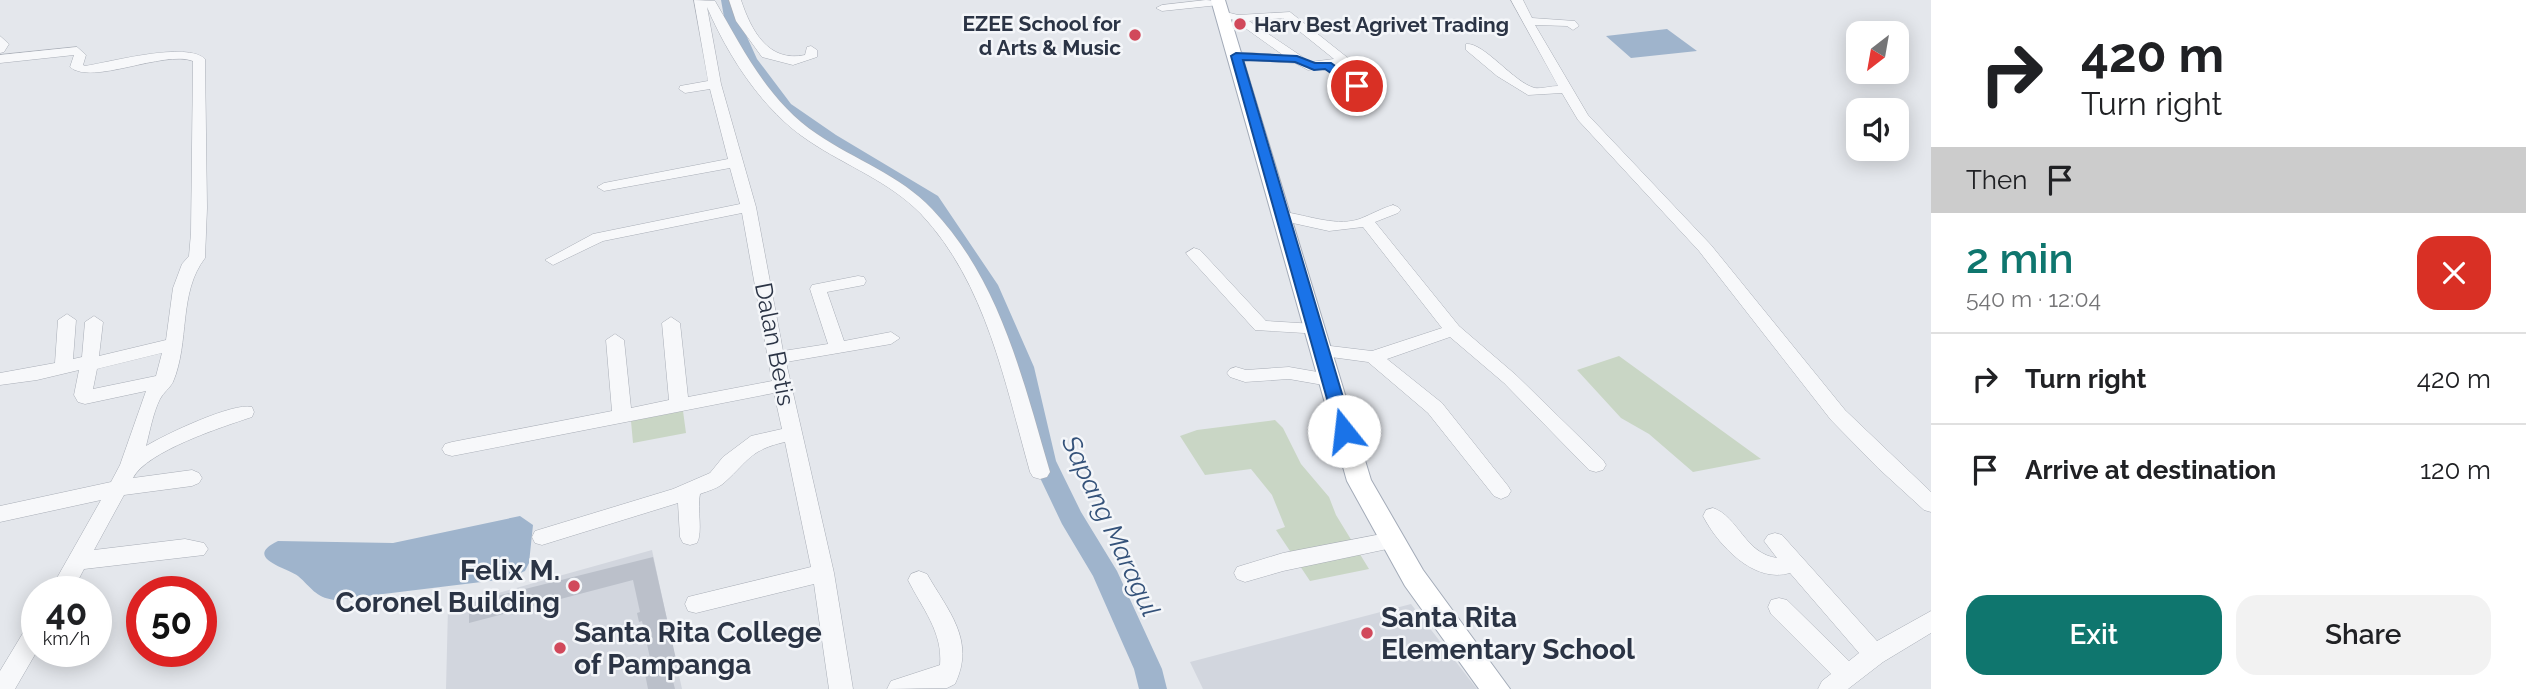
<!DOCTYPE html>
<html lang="en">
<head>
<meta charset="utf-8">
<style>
  body { margin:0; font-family:Raleway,sans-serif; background:#f2f2f2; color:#202124; height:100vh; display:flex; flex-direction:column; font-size:26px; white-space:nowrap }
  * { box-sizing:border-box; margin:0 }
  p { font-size:23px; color:#757577 }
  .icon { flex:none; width:38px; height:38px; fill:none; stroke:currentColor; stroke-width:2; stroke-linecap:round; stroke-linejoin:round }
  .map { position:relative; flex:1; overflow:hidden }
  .drawer { display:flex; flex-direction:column; background:#fff; width:595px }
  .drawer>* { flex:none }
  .guide { background:#fff; color:#202124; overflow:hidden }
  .needle { width:46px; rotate:211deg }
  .fabs { position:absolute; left:1846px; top:21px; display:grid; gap:14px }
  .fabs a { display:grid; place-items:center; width:63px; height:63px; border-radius:14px; background:#fff; box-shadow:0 4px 18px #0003; font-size:35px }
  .speed { position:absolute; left:21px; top:576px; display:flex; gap:14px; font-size:35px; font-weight:700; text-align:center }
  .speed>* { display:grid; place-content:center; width:91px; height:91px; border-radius:50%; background:#fff; box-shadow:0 4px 18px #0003; line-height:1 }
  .speed small { font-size:18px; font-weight:400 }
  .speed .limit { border:10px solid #d22; background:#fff; color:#111 }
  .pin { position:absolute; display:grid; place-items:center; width:60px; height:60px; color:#fff; margin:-30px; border:4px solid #fff; border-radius:50%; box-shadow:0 2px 7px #0007 }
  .me { position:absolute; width:77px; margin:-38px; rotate:344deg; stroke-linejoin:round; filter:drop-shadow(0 0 5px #0008) }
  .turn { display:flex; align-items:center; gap:24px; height:147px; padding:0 35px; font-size:32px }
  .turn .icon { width:91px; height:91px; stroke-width:2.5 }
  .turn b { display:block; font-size:49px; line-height:60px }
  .then { display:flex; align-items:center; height:66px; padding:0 35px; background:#0003; gap:14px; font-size:26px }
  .round { display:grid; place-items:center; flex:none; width:74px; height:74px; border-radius:21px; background:#f2f2f2 }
  .summary { display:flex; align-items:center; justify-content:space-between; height:119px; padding:0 35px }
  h1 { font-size:42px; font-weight:600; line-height:52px; color:#0f766e }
  .button { display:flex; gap:14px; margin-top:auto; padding:14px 35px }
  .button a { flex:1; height:80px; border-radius:21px; background:#0f766e; color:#fff; font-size:28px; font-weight:600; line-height:80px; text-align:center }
  .button a+a { background:#f2f2f2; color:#202124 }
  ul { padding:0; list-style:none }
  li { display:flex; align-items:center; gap:21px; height:91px; padding:0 35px; border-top:2px solid #e0e0e0 }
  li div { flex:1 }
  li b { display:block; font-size:26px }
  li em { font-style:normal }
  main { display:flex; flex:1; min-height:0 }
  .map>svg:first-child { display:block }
</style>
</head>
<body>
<main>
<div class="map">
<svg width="1931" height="689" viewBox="0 0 1931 689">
  <rect width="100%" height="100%" fill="#e4e7ec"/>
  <path fill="#d2d6de" d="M652 550 682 689H446L448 607Z
    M1411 604 1477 689H1203L1190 662Z"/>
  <path fill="#c9d6c5" d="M1619 356 1761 459 1693 472 1649 434 1621 418 1577 370Z
    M683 411 686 433 633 443 631 421Z
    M1275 420 1283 428 1301 464 1329 497 1336 515 1369 569 1310 581 1276 530 1285 527 1272 495 1251 469 1205 475 1180 436 1197 430Z"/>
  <path fill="#9fb4cc" d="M1667 29 1697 51 1631 58 1606 36Z
    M520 516 533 525 529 563 525 571 506 579 334 600C315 597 312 588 298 576 287 568 242 558 278 541L393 543Z"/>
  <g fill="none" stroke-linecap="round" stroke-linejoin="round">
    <path fill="#9fb4cc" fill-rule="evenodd" d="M721 0H735L738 17 757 59 791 104 836 135 938 196 998 285 1034 367 1056 461 1081 512 1117 571 1162 669 1167 689H1139L1134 669 1093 576 1062 524 1032 461 1012 367 978 285 925 204 824 143 779 110 743 60 724 17Z"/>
  </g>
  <path fill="#bbc0ca" d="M653 557 676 659 668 662 675 689H648L645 674 653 672 642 621 639 622 637 613 640 612 633 580 469 623V603Z"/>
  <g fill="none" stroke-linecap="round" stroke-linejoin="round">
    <g stroke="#a9aeb7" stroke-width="1">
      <path id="minor" d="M694 0 715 1C743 49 768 101 817 134 855 160 900 175 932 209 1000 280 1023 380 1050 472L1047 477 1040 479 1033 477 1030 472C1005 383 986 283 921 214 889 181 846 166 809 141 763 111 728 56 707 7L721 84 756 207 783 351 828 344 810 289 812 285 858 276 864 277 866 281 864 285 827 292 844 341 891 332 900 338 891 344 786 362 834 573 853 689H829L814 584 696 613 688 611 685 604 688 597 696 595 811 567 785 442C750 450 749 460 725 482 719 488 708 491 700 494 697 509 703 532 697 543L690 545 683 543 680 537 678 503 542 545 535 543 532 537 535 531 673 489 710 473 723 457 751 436 782 429 774 393 452 456 445 454 442 449 445 444 452 442 612 411 606 340 615 334 624 340 631 408 669 400 662 323 671 317 680 323 688 397 772 381 742 213 603 241 553 265 545 260 593 234 740 204 730 168 604 191 597 187 604 183 728 159 710 89 685 93 679 89 680 86 708 81Z
        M729 0H741C751 30 768 63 805 55L807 47 811 46 817 50V57L793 65 762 57 736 21Z
        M1206 0 1225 2 1219 5 1162 11 1156 8 1162 5Z
        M1511 0H1523L1532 18 1575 21 1579 26 1573 30 1567 26 1535 25 1588 115 1711 245 1845 410 1931 492V512L1924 510 1878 468 1831 420 1699 251 1578 120 1562 93 1528 95 1497 76 1466 50V44C1484 42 1514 83 1535 88 1541 89 1551 86 1558 86Z
        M1222 11 1238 15 1290 12 1348 58V64L1336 66 1371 91 1370 94H1360L1323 68 1308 70 1295 63 1232 59V53L1236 52 1283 55 1234 20 1218 16 1216 14ZM1283 18 1334 59 1310 62 1249 21Z
        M0 36 9 44 4 52 0 53Z
        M77 47 86 55 83 65 85 66C111 62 187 41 205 59L207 208 205 258C178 293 190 342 173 382 170 388 163 393 160 399 153 413 150 431 146 446 164 435 233 402 252 407L254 412 252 417C222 427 147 451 133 478L192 470 199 473 202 478 199 483 192 486 124 495 94 550 185 539 204 543 208 549 204 555 84 569 72 592H49L101 500 0 522V506L111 482 120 465 146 391 85 404 78 402 74 395 79 370 37 380 0 385V373L55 363 58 320 67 314 76 320 73 359 82 357 85 322 94 316 103 322 99 356 166 340 173 288 182 264 189 256 191 233 193 61C163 50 92 86 70 67L74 55 0 63V55ZM162 353 156 376 93 389 97 369Z
        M1393 205 1398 207 1401 210 1398 213 1375 222 1459 326 1516 375 1603 460 1606 465 1603 470 1596 472 1589 470 1504 383 1450 337 1387 359 1442 403 1508 486 1511 491 1508 496 1501 499 1494 496 1428 413 1368 362 1316 355 1313 351 1322 345 1372 351 1442 328 1363 227 1329 231 1279 220 1276 217 1284 212C1307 215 1339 228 1362 218 1372 214 1382 208 1393 205Z
        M1194 248 1200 250 1266 321 1315 324 1321 326 1324 330 1321 334 1255 330 1188 256 1186 253Z
        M1236 367 1246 370 1289 367 1329 374 1335 376 1338 380 1335 384 1329 386 1289 379 1245 382 1230 377 1227 373 1230 369Z
        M1713 508C1738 516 1745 554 1777 558L1764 541 1768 535 1775 533 1782 535 1877 641 1931 611V633L1883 662 1848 689H1818L1822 681 1831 674 1771 614 1768 607 1771 600 1779 598 1787 600 1849 661 1859 653 1790 573C1754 584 1718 545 1703 516L1706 510Z
        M1392 532 1399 534 1403 540 1399 546 1392 548 1283 571 1245 582 1237 579 1234 573 1237 567 1283 553Z
        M919 571 927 574C948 611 976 640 955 684L947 688 887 689 891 681 940 665C943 632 922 608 908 580L911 574Z
        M37 620V651L15 689H0V671L29 623Z"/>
    </g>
    <g stroke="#a3abb8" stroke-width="2">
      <path id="major" d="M1211 0H1225L1371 480 1423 570 1510 689H1479L1405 586 1347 481Z"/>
    </g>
    <use href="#minor" fill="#f7f8fa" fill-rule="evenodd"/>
    <use href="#major" fill="#fff" fill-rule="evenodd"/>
  </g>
  <path fill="#1a73e8" stroke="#114b97" stroke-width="2" d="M1236 53 1297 56 1315 63H1331L1363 86 1353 88 1325 69 1314 70 1295 62 1243 60 1353 431 1350 435H1338L1336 431 1231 56Z"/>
  <g fill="#d1495b" stroke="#f4f6f9" stroke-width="2.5">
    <circle cx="1240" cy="24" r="7"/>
    <circle cx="1135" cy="35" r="7"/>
    <circle cx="574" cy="586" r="7"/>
    <circle cx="1367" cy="633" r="7"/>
    <circle cx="560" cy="648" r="7"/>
  </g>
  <g text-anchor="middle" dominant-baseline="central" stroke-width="5" stroke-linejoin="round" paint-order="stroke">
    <g font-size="21" font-weight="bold" fill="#2b3445" stroke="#f4f6f9" text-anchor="end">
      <text x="1121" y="23">EZEE School for<tspan x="1121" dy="24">d Arts &amp; Music</tspan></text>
      <text x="1254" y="24" text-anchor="start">Harv Best Agrivet Trading</text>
    </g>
    <g font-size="24" fill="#2b3445" stroke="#f4f6f9">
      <text transform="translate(775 344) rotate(79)">Dalan Betis</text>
    </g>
    <g font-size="26" font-style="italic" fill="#34527a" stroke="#f4f6f9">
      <text transform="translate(1111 526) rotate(65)">Sapang Maragul</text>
    </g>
    <g font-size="28" font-weight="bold" fill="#2b3445" stroke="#f4f6f9" text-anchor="start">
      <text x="560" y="570" text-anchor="end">Felix M.<tspan x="560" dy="32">Coronel Building</tspan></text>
      <text x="1381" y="617">Santa Rita<tspan x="1381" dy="32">Elementary School</tspan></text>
      <text x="574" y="632">Santa Rita College<tspan x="574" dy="32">of Pampanga</tspan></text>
    </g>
  </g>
</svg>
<div class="fabs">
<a><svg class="needle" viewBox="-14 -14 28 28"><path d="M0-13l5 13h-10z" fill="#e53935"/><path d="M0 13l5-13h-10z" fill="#757577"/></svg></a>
<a><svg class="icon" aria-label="sound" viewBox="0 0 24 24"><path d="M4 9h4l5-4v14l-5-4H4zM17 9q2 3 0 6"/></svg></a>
</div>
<div class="speed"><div>40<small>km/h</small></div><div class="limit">50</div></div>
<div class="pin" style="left:1357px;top:86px;background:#d93025"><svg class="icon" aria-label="arrive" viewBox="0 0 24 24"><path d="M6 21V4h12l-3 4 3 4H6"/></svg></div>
<svg class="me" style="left:1344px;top:431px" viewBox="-20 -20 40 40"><circle r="19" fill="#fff"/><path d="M0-13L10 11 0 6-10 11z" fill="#1a73e8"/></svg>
</div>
<section class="drawer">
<div class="guide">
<div class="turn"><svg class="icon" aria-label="right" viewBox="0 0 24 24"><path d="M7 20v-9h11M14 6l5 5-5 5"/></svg><div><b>420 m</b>Turn right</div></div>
<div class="then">Then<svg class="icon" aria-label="arrive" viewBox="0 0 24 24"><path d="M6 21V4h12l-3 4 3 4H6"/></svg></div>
</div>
<div class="summary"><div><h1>2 min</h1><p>540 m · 12:04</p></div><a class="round" style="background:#d93025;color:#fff"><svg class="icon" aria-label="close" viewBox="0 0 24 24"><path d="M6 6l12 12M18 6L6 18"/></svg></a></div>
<ul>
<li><svg class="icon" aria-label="right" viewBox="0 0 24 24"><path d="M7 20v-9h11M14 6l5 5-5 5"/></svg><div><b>Turn right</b></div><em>420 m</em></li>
<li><svg class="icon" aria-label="arrive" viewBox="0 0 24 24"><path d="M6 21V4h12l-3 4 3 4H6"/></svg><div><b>Arrive at destination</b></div><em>120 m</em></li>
</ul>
<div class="button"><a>Exit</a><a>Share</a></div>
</section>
</main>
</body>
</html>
